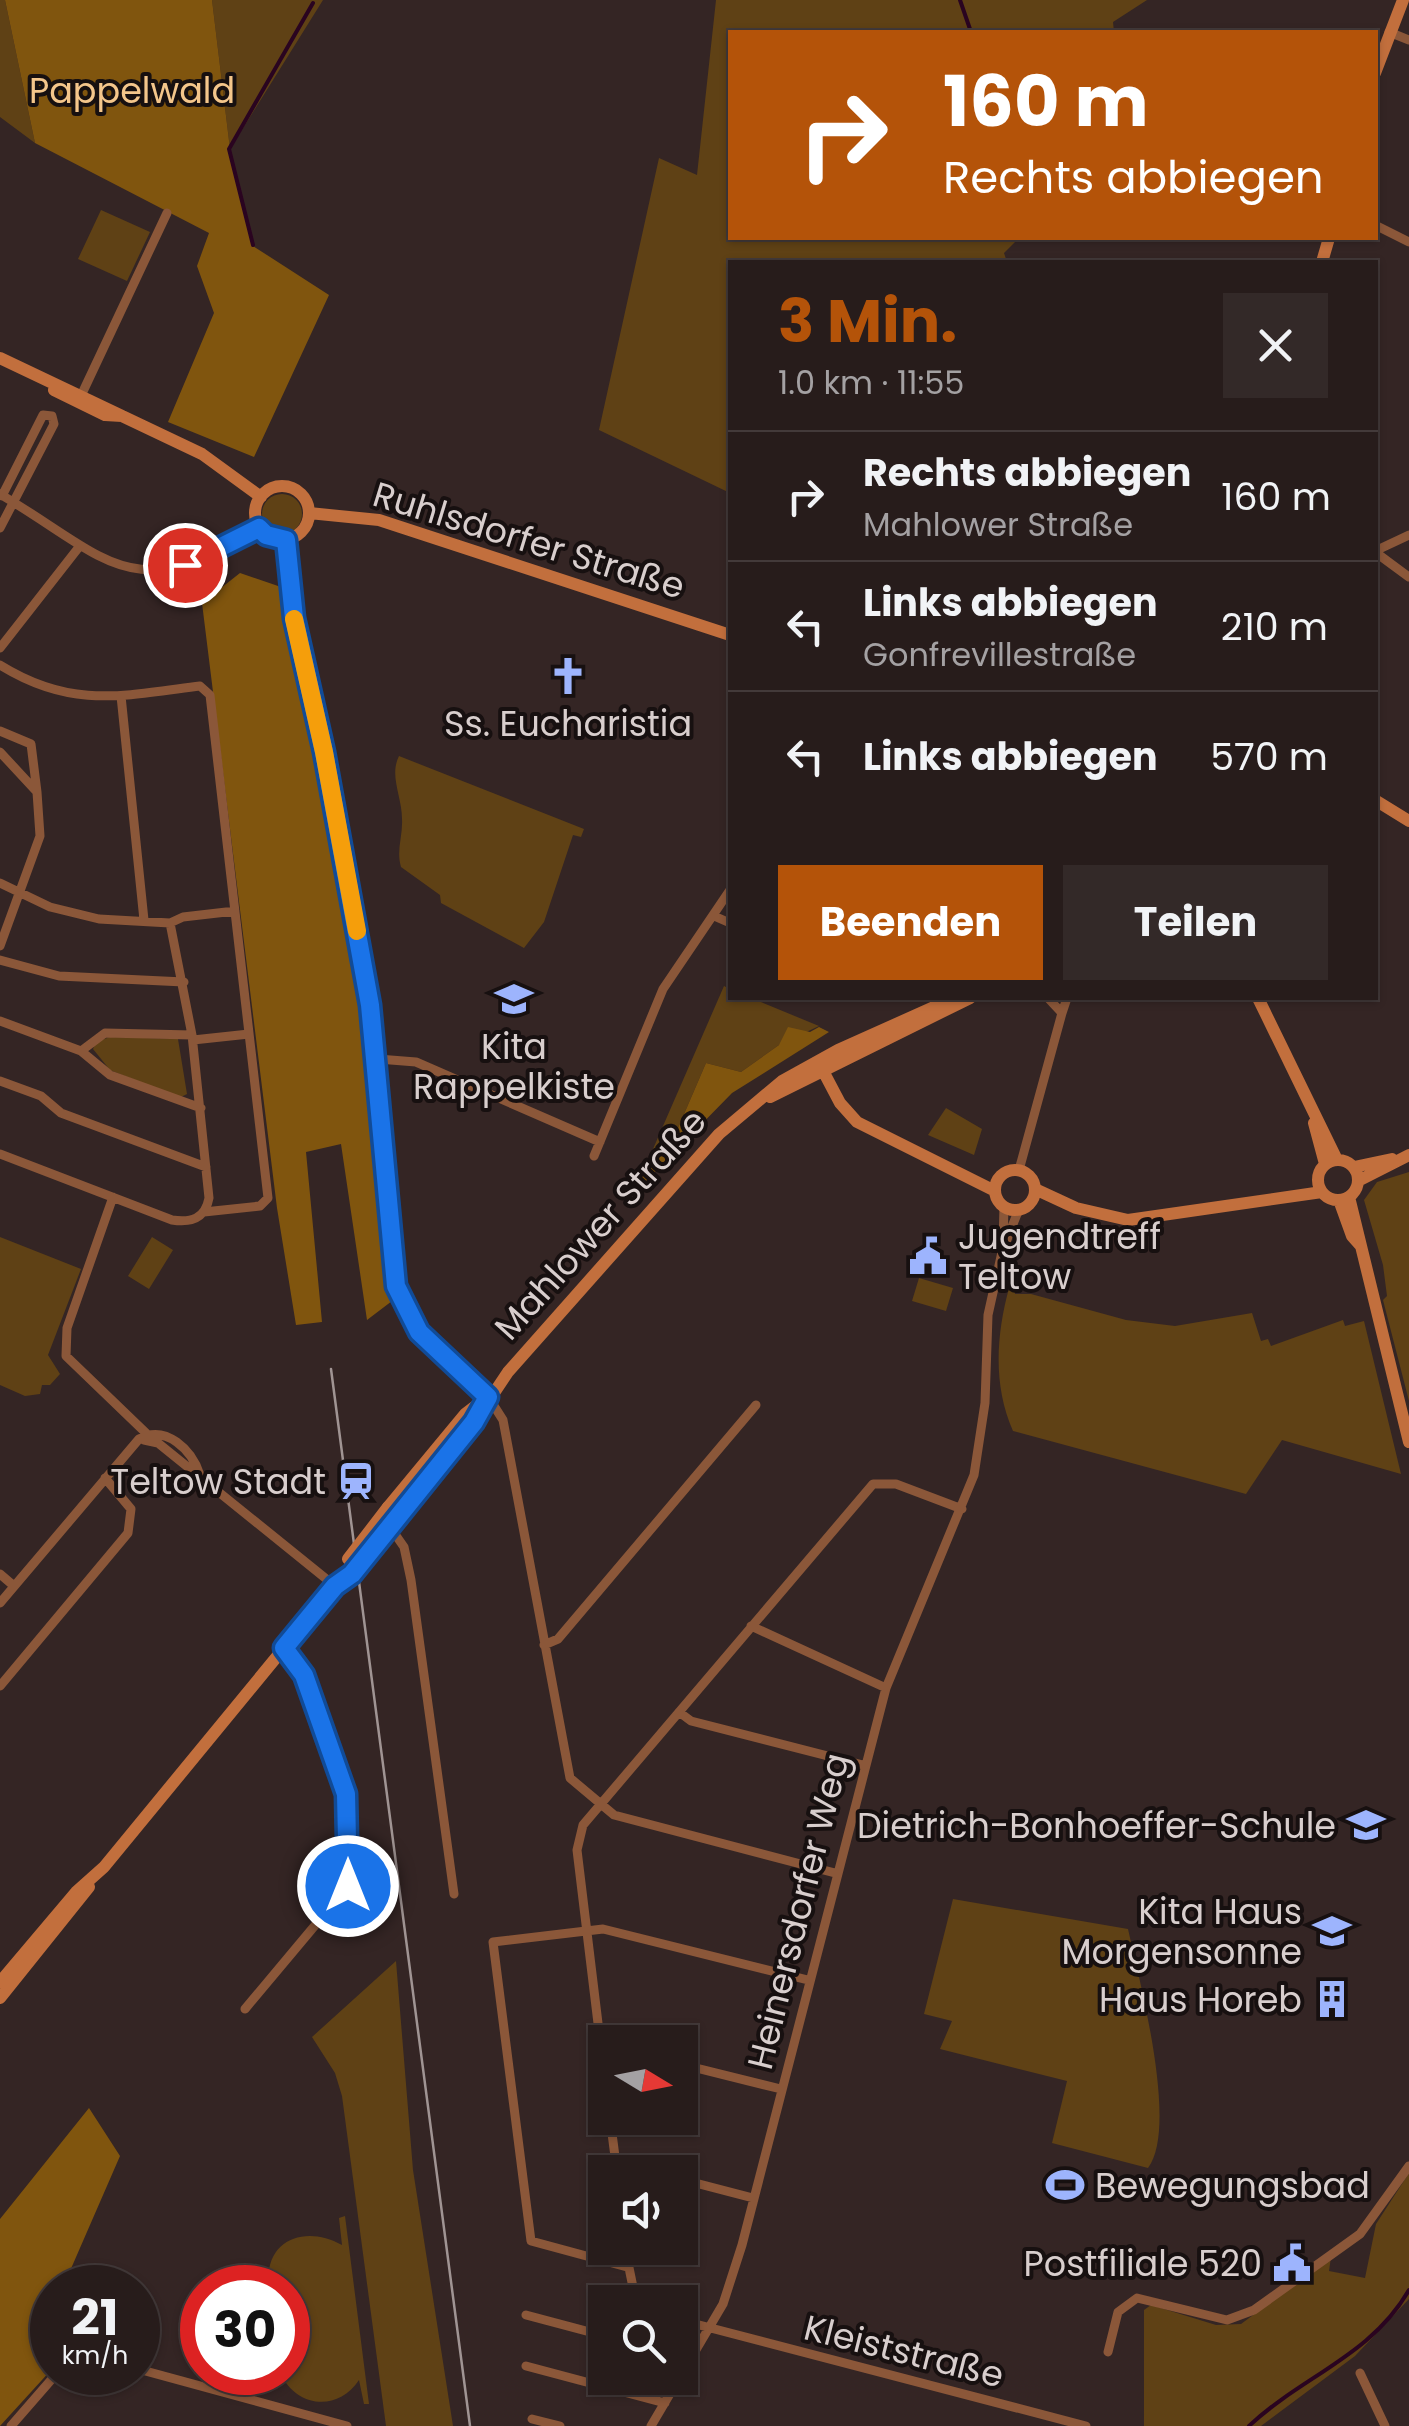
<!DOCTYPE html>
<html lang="de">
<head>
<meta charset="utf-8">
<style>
  body { margin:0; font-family:Poppins,sans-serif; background:#332928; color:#f1f3f6; height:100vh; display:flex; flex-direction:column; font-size:38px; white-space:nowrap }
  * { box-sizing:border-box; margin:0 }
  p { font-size:32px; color:#a4a1a3 }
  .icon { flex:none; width:55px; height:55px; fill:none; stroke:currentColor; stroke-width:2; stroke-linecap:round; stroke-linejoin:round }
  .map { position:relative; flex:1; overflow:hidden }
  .drawer { position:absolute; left:728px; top:260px; width:650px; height:740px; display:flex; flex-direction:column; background:#271c1b; border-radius:0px; box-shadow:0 2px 8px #0004,0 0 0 2px #433a3a }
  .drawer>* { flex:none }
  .banner { position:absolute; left:728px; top:30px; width:650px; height:210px; border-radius:0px; box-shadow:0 2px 8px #0004,0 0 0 2px #433a3a; background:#b45309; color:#fff; overflow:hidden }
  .needle { width:65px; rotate:100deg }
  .tools { position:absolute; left:588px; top:2025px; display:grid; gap:20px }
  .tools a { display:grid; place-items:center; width:110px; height:110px; border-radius:0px; background:#271c1b; box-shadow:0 2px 8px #0004,0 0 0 2px #433a3a; font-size:50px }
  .speed { position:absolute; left:30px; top:2265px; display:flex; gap:20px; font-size:50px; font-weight:700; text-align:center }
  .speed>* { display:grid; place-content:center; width:130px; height:130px; border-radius:50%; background:#271c1b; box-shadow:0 2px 8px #0004,0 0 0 2px #433a3a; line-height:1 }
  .speed small { font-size:25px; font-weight:400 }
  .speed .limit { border:15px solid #d22; background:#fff; color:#111 }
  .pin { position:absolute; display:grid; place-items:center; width:85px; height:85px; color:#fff; margin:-42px; border:5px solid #fff; border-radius:50%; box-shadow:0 2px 10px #0007 }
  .me { position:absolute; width:110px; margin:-55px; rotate:0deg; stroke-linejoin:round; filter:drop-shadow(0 0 8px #0008) }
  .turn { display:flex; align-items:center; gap:35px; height:210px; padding:0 50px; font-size:45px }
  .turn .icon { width:130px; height:130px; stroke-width:2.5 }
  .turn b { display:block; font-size:70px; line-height:85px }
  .round { display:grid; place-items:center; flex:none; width:105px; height:105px; border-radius:0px; background:#332928 }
  .overview { display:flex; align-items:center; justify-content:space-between; height:170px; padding:0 50px }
  h1 { font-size:60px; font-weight:700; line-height:75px; color:#b45309 }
  .cta { display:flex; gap:20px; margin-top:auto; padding:20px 50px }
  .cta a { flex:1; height:115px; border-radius:0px; background:#b45309; color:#fff; font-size:40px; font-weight:700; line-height:115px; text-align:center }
  .cta a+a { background:#332928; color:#f1f3f6 }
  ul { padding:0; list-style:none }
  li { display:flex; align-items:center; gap:30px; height:130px; padding:0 50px; border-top:2px solid #433a3a }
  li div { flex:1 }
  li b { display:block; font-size:38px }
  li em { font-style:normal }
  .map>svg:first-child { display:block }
</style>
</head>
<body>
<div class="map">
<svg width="1409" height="2426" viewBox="0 0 1409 2426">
  <rect width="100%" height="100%" fill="#342524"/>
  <path fill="#5f4115" d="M0 0H5L35 143 0 117Z
    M212 0H323L230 149Z
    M716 0H1147L1113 22 1114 32H730V238H1019L1004 253 1007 262H730V493L599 430 659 158 697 175Z
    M101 210 150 232 127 281 78 259Z
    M262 514a20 20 0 1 1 40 0a20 20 0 1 1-40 0Z
    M399 756 584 829 581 837 573 835 544 922 524 948 441 903 440 895 401 867C396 850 403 836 402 819 402 796 389 776 399 756Z
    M724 986 730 989V998H751L819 1026 779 1045 741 1072 706 1063 672 1142 653 1149Z
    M110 1037 178 1039 187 1094 179 1098 110 1070 93 1049 96 1042Z
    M946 1108 982 1129 974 1155 928 1135Z
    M1409 1172V1401L1383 1300 1387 1296 1383 1265 1364 1200 1377 1182Z
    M0 1237 81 1269 48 1355 60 1374 50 1385H42L40 1394 25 1396 0 1385Z
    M152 1237 173 1250 149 1289 128 1276Z
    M919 1278 953 1288 946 1311 912 1301Z
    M1009 1288H1014L1015 1294H1031L1126 1320 1175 1326 1252 1313 1261 1341 1268 1339 1271 1346 1343 1320 1345 1326 1364 1321 1401 1474 1282 1440 1246 1494 1013 1431C993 1386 996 1336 1009 1288Z
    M953 1899 1128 1929C1139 1979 1179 2127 1148 2168L1052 2143 1067 2081 940 2049 952 2021 924 2014Z
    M396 1961 413 2170 453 2426H386L342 2096 335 2073 312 2037Z
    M1409 2173V2299L1355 2356 1261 2426H1144V2310L1151 2305 1216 2325 1241 2324 1331 2257 1329 2271 1365 2278 1376 2224Z
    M345 2216 369 2404H364L359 2380C337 2413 296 2407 280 2373L288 2372V2288L269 2287C263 2240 305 2224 342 2245L339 2218Z"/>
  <path fill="#80550e" d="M5 0H212L230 149 253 246 329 295 254 457 168 422 214 313 197 266 209 233 35 143Z
    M240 573 281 587 294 666 299 670C343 879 374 1088 392 1301L367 1320 341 1144 306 1152 322 1322 296 1325 277 1208 202 603Z
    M819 1027 829 1032 732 1093 642 1185 639 1181 653 1149 672 1142 706 1063 741 1072 779 1045 788 1027 810 1032Z
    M89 2108 120 2156 63 2287 52 2288V2369L0 2426V2219Z"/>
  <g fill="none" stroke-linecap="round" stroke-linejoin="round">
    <path stroke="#2a0420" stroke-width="4" d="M960 0 971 32
      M253 245 229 149 313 3
      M1249 2426C1302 2376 1371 2356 1409 2290"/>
    <path stroke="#8b5739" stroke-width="9" d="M1389 32 1409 40
      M1375 225 1409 242
      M79 400 167 213
      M0 494C111 560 130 608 259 527
      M0 528 54 424 52 416 43 415 2 496
      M1375 551 1409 535
      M1375 552 1409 577
      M0 648 79 547
      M0 665C71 709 122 696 200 686L210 695 268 1198 260 1206 204 1212
      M121 696 144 920
      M0 731 31 744 37 792
      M0 752 37 792 40 836 0 946
      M0 883 50 907 99 919 170 923
      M714 916 730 923
      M170 923 183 917 235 911
      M0 960 59 976 184 982
      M1048 998 1062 1013 1067 998
      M0 1021 81 1051 105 1033 192 1035
      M193 1040 249 1034
      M81 1051 110 1075 201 1108
      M378 1059 416 1062 600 1142
      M0 1081 41 1096 61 1113 206 1167
      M0 1154 172 1220C191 1223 205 1219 209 1198L192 1035 170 923
      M594 1156 663 989 730 890
      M1019 1170 1062 1013
      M113 1197 67 1328 66 1356 147 1434
      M1003 1244 1004 1206
      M489 1398 503 1420 570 1778 614 1815 835 1873
      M144 1440 158 1443 335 1586
      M390 1527 404 1547 411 1580 454 1894
      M0 1574 14 1586
      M0 1603 139 1439C166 1424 192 1450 200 1475
      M751 1626 886 1688
      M544 1645 558 1639 756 1405
      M0 1686 128 1533 131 1509 105 1478
      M679 1712 691 1721 863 1765
      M245 2009 348 1886 345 1794 304 1675 284 1648
      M680 2064 781 2089
      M605 2081 577 1850 583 1825 873 1484H896L962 1509
      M610 2118 617 2172
      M616 2166 654 2172
      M680 2179 753 2198
      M625 2248 636 2302
      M627 2267 531 2241 493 1942 603 1929 808 1980
      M526 2315 605 2336
      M680 2320 1086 2426
      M1108 2352 1118 2312 1137 2298 1227 2320 1254 2310 1360 2234 1409 2166
      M526 2366 665 2403
      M138 2369 347 2426
      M1360 2373 1385 2426
      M532 2419 560 2426
      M11 2426 58 2372
      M651 2426 723 2304 742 2245 886 1688 974 1475 985 1403 988 1315 1002 1252 1019 1209"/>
    <path stroke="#c26f3d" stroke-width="12" d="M1375 73 1403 0
      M1322 262 1329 238
      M0 358 202 454 261 497
      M54 390 105 415 122 416
      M255 513a27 27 0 1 1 54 0a27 27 0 1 1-54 0Z
      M309 513 379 520 730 635
      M286 540 294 618 324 752 371 1005 396 1286 419 1332 488 1397
      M1375 800 1409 821
      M1258 998 1337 1160
      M821 1067 840 1103 857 1122 995 1191
      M770 1097 970 998
      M1314 1123 1325 1164
      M1318 1180a20 20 0 1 1 40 0a20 20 0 1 1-40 0Z
      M1354 1167 1392 1159
      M995 1190a20 20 0 1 1 40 0a20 20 0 1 1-40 0Z
      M1358 1181 1409 1155
      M1035 1189 1076 1208 1128 1220 1322 1192
      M1349 1197 1409 1442
      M1339 1200 1352 1236 1360 1245
      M388 1507 465 1414 482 1401
      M390 1527 474 1423 508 1372 719 1134 782 1081 838 1050 954 998
      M0 1982 76 1892 104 1867 335 1586 352 1575
      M0 1998 89 1887"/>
    <path stroke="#a09493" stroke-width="2.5" d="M331 1369 470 2426"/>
    <path stroke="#c26f3d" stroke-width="12" d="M348 1559 388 1507
      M352 1575 390 1527"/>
  </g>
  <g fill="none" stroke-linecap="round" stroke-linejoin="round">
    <g stroke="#114b97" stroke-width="25">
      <path id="route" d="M185 565 259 528 266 535 286 540 294 618 324 752 370 1005 396 1286 419 1332 488 1397 474 1422 352 1574 335 1586 284 1648 304 1675 346 1794 348 1886"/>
    </g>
    <use href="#route" stroke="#1a73e8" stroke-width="18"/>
    <path stroke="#f59e0b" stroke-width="18" d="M294 619 324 752 357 931"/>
  </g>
  <defs>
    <g id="church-bare" transform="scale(3)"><path d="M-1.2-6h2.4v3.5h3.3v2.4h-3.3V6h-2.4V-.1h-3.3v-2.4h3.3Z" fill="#9db4fd" stroke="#171010" stroke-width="2.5" paint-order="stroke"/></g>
    <g id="school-bare" transform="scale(3)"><path d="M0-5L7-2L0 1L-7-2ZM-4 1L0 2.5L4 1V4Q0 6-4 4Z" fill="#9db4fd" stroke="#171010" stroke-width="2.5" paint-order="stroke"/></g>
    <g id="civic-bare" transform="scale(3)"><path d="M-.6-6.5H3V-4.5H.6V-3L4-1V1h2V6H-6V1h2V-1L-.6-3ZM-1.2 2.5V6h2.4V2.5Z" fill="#9db4fd" stroke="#171010" stroke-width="2.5" paint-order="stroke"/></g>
    <g id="station-bare" transform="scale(3)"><path d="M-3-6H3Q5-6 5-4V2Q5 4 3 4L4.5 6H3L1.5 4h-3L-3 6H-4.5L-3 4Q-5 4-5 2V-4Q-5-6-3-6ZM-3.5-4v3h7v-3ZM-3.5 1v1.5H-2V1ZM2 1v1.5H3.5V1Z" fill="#9db4fd" stroke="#171010" stroke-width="2.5" paint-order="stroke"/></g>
    <g id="building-bare" transform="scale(3)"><path d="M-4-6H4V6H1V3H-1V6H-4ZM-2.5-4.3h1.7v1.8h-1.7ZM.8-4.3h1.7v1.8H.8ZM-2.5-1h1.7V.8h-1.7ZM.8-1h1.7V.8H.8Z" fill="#9db4fd" stroke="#171010" stroke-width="2.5" paint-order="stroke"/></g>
    <g id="stadium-bare" transform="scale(3)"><path d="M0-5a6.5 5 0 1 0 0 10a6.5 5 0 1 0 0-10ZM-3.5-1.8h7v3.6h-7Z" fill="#9db4fd" stroke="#171010" stroke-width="2.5" paint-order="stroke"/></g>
  </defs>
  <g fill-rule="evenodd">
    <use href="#church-bare" x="568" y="676"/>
    <use href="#school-bare" x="514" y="999"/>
    <use href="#civic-bare" x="928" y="1256"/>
    <use href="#station-bare" x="356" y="1481"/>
    <use href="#school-bare" x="1366" y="1825"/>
    <use href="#school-bare" x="1332" y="1931"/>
    <use href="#building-bare" x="1332" y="1999"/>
    <use href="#stadium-bare" x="1065" y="2185"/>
    <use href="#civic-bare" x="1292" y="2263"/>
  </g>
  <g text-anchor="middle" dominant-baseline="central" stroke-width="8" stroke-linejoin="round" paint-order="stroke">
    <g font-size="35" fill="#f4c68b" stroke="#171010">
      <text x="132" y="90">Pappelwald</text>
    </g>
    <g font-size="35" fill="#d8cecd" stroke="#171010">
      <text transform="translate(529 540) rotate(17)">Ruhlsdorfer Straße</text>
      <text transform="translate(600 1224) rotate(-48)">Mahlower Straße</text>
      <text transform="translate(798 1911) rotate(-76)">Heinersdorfer Weg</text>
      <text transform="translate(904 2351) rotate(14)">Kleiststraße</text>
    </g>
    <g font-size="35" fill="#d8cecd" stroke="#171010" text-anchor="end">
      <text x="568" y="723" text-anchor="middle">Ss. Eucharistia</text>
      <text x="514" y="1046" text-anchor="middle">Kita<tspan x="514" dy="40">Rappelkiste</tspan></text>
      <text x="958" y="1236" text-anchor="start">Jugendtreff<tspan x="958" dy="40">Teltow</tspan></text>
      <text x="326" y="1481">Teltow Stadt</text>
      <text x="1336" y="1825">Dietrich-Bonhoeffer-Schule</text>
      <text x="1302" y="1911">Kita Haus<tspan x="1302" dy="40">Morgensonne</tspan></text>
      <text x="1302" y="1999">Haus Horeb</text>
      <text x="1095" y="2185" text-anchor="start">Bewegungsbad</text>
      <text x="1262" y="2263">Postfiliale 520</text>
    </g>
  </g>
</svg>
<div class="tools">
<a><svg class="needle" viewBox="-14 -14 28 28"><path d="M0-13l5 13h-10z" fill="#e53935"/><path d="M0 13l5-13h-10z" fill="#a4a1a3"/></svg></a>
<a><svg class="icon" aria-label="sound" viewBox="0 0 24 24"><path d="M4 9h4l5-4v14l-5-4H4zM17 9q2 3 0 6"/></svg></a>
<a><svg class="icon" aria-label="search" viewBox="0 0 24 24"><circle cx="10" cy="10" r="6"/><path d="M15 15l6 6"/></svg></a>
</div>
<div class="speed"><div>21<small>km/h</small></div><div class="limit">30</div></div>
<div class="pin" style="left:185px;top:565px;background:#d93025"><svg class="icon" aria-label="arrive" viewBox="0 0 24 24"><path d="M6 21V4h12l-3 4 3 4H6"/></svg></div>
<svg class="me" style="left:348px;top:1886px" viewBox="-20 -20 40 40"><circle r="17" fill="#1a73e8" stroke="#fff" stroke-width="3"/><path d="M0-11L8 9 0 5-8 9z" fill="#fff"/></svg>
<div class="banner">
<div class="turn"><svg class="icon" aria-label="right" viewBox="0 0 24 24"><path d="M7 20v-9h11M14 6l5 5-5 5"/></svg><div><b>160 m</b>Rechts abbiegen</div></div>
</div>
<section class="drawer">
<div class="overview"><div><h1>3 Min.</h1><p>1.0 km · 11:55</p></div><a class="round"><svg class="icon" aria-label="close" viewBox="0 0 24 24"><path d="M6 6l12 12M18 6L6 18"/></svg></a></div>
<ul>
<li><svg class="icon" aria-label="right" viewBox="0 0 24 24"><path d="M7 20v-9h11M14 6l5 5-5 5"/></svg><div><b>Rechts abbiegen</b><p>Mahlower Straße</p></div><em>160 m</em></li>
<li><svg class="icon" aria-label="left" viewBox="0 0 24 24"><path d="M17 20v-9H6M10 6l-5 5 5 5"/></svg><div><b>Links abbiegen</b><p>Gonfrevillestraße</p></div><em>210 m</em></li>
<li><svg class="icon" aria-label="left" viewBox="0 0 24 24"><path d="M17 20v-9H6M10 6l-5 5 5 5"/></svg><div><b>Links abbiegen</b></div><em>570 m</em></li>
</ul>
<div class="cta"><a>Beenden</a><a>Teilen</a></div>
</section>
</div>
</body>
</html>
